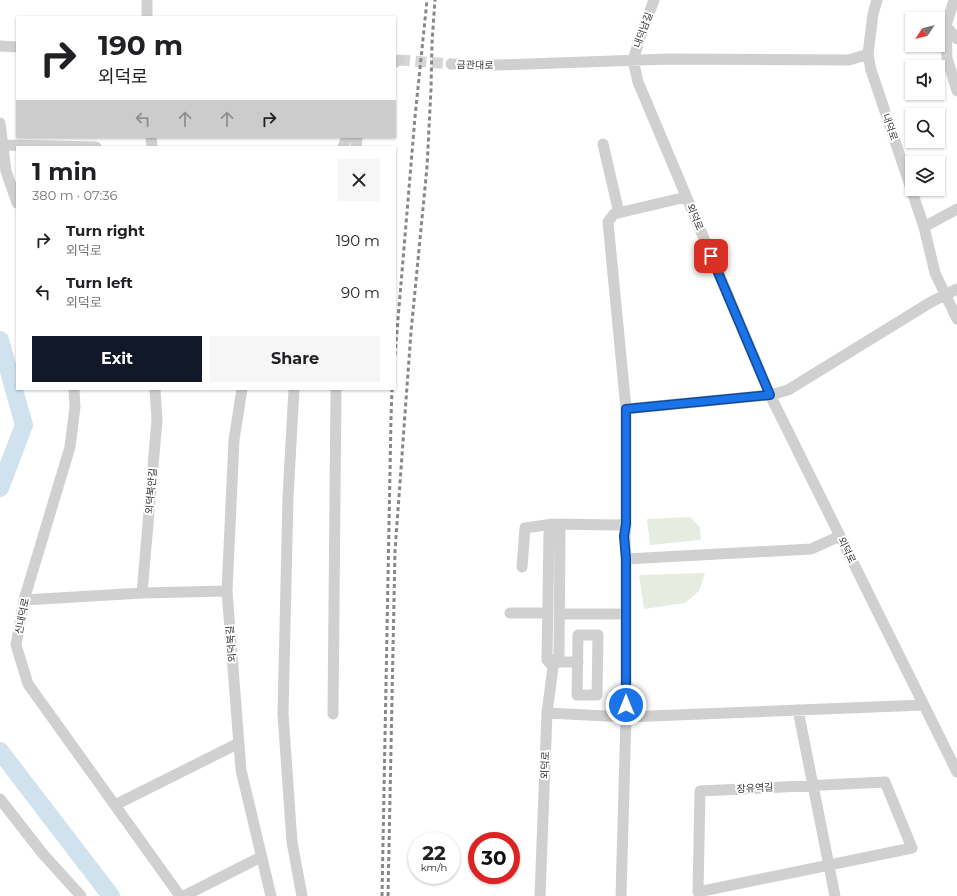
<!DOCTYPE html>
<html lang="en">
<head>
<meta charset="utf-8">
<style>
  body { margin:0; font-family:Montserrat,"Noto Sans KR",sans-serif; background:#f6f6f6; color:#202124; height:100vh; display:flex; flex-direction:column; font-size:15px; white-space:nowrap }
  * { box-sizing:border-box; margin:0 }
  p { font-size:13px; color:#757577 }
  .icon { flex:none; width:22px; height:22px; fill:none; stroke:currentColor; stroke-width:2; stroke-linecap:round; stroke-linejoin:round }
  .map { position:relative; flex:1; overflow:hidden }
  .panel { position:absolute; left:16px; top:146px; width:380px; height:244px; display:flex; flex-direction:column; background:#fff; border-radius:0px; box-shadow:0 1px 3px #0004 }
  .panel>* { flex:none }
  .banner { position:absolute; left:16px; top:16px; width:380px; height:122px; border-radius:0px; box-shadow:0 1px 3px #0004; background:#fff; color:#202124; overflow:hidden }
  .needle { width:26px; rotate:234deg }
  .buttons { position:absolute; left:905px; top:12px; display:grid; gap:8px }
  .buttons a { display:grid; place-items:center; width:40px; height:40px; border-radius:0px; background:#fff; box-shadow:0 1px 3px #0004; font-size:20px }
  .speed { position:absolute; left:408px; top:832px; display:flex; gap:8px; font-size:20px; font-weight:700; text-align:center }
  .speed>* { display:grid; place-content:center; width:52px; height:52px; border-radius:50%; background:#fff; box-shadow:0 1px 3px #0004; line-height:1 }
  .speed small { font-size:10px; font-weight:400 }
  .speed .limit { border:6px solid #d22; background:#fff; color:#111 }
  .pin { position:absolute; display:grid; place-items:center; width:34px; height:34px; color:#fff; margin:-17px; border-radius:8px; box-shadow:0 2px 6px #0006 }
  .me { position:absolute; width:44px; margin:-22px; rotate:0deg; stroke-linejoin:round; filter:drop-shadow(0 0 3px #0008) }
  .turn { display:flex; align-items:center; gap:14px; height:84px; padding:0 16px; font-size:18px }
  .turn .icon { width:52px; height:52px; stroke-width:2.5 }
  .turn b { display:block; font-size:28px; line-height:34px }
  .lanes { display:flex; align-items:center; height:38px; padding:0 16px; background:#0003; justify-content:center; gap:20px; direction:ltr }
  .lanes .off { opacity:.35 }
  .round { display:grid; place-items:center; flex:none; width:42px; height:42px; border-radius:0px; background:#f6f6f6 }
  .overview { display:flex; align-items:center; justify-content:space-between; height:68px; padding:0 16px }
  h1 { font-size:24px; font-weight:700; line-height:30px }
  .primary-button { display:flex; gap:8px; margin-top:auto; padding:8px 16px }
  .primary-button a { flex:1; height:46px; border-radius:0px; background:#111827; color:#fff; font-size:16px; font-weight:700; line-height:46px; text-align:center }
  .primary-button a+a { background:#f6f6f6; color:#202124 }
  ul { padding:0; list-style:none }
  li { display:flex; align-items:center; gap:12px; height:52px; padding:0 16px }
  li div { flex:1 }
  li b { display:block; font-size:15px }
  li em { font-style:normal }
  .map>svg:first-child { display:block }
</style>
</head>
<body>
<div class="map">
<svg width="957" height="896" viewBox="0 0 957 896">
  <rect width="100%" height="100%" fill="#fff"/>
  <path fill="#e6ecdf" d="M690 517 700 527 701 540 650 545 647 519Z
    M705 573 699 591 685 603 644 609 639 575Z"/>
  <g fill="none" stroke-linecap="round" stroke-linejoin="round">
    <path stroke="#cfe2ee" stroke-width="18" d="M0 340 24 425 0 488
      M0 751 111 896"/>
    <path stroke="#d6d6d6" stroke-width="11" stroke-dasharray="11 5.5" stroke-linecap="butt" d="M399 60 451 64"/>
    <path stroke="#d0d0d0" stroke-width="11" d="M147 0V17
      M654 0 640 38 633 60 638 82 770 395 957 772
      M877 0 873 14 868 54 871 70 924 227 935 273 957 319
      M955 0 953 3 946 26 947 58 957 91
      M946 26 957 39
      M0 46 17 47
      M395 62 399 60
      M451 64 499 65 668 59 849 60 868 54
      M0 123 6 171 17 203
      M151 137 152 147
      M603 144 619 213
      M3 145 96 147
      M343 147 347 137
      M356 147 357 137
      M924 227 957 209
      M74 389 75 407 70 447 24 600 16 645 28 684 180 896
      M242 389 234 440 227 591 241 770 271 896
      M294 389 288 497 283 714 292 842 302 896
      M626 409 770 395 788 390 931 302 957 289
      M626 559 811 549 840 536
      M522 567 525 528 553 524 560 531 559 655 553 667 547 713 540 896
      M142 593 157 420 155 389
      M24 600 142 593 227 591
      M510 613H541
      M566 614H619
      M578 635H598L597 695H577Z
      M556 662H578
      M553 667 547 660 549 534 553 524 616 525 626 524
      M798 710 835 896
      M547 713 626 717 923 705
      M333 714 336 389
      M885 782 912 848 698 892 700 791Z
      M0 799 43 854 81 896
      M115 805 239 743
      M184 896 261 857
      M621 896 626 717V559L625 536 626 524V409L608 222 614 214 686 197"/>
    <path stroke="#888" stroke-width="3" stroke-dasharray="4 3" stroke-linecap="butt" d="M395 355 415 117 427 0
      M382 896 391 419 392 389
      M388 896 395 551 411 332 427 167 431 89 432 42 435 0"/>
  </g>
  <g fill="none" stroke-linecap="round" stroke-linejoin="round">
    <g stroke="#114b97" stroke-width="10">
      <path id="route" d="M626 705V559L624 536 626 524V409L770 395 711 256"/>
    </g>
    <use href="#route" stroke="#1a73e8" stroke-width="7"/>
  </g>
  <g text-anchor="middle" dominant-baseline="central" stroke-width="4" stroke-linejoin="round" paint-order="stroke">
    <g font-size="10" fill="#333" stroke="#fff">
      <text transform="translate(643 30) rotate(-70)">내덕남길</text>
      <text transform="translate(475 65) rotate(1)">금관대로</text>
      <text transform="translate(890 127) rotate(71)">내덕로</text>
      <text transform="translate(695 217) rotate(67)">외덕로</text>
      <text transform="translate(151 491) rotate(-85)">외덕북안길</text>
      <text transform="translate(847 550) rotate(64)">외덕로</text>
      <text transform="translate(22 616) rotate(-79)">신내덕로</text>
      <text transform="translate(231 644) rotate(-94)">외덕북길</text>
      <text transform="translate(545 765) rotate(-88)">외덕로</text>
      <text transform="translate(755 788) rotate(-3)">장유역길</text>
    </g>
  </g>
</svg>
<div class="buttons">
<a><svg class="needle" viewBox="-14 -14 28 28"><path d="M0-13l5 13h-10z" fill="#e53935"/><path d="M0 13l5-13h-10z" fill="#757577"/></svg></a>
<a><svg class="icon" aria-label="sound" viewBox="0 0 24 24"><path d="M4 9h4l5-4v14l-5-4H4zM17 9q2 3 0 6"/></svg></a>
<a><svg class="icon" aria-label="search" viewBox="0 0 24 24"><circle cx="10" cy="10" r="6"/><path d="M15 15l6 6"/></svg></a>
<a><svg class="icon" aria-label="layers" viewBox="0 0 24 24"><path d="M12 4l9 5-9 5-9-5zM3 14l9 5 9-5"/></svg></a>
</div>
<div class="speed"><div>22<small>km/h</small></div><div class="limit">30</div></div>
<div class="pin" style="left:711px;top:256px;background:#d93025"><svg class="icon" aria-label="arrive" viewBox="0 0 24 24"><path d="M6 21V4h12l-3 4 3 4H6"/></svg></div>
<svg class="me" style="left:626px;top:705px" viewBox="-20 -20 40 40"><circle r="17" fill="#1a73e8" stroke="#fff" stroke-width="3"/><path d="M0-11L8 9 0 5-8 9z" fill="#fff"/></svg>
<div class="banner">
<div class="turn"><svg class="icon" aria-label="right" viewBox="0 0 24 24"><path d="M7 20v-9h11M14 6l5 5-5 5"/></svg><div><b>190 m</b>외덕로</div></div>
<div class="lanes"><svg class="icon off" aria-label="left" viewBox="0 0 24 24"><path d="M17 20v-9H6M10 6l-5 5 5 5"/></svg><svg class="icon off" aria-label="ahead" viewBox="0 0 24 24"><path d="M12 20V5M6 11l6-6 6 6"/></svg><svg class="icon off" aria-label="ahead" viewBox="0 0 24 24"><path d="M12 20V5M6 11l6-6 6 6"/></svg><svg class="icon" aria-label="right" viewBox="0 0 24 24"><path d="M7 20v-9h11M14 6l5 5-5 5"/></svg></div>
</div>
<section class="panel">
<div class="overview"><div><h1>1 min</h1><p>380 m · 07:36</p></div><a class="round"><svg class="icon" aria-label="close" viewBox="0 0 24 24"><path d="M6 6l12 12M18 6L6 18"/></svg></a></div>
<ul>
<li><svg class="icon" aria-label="right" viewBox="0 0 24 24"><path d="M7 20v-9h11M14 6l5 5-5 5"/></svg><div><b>Turn right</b><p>외덕로</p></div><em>190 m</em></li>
<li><svg class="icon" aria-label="left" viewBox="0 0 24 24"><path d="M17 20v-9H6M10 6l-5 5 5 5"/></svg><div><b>Turn left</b><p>외덕로</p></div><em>90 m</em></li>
</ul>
<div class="primary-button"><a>Exit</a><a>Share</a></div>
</section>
</div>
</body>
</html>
